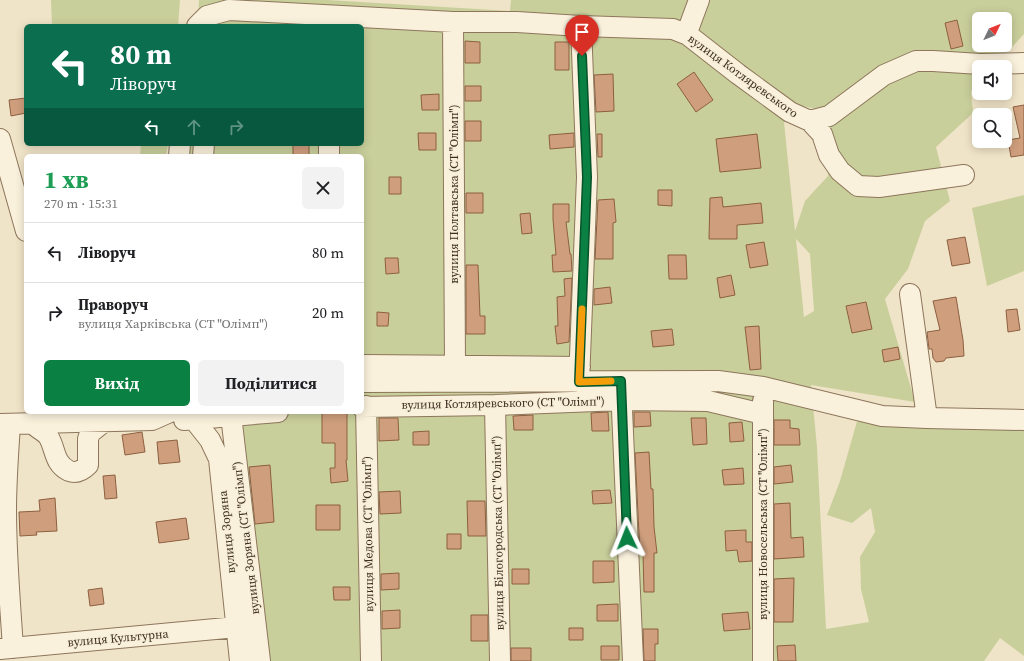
<!DOCTYPE html>
<html lang="uk">
<head>
<meta charset="utf-8">
<style>
  body { margin:0; font-family:"Source Serif 4",serif; background:#f2f2f2; color:#202124; height:100vh; display:flex; flex-direction:column; font-size:15px; white-space:nowrap }
  * { box-sizing:border-box; margin:0 }
  p { font-size:13px; color:#757577 }
  .icon { flex:none; width:22px; height:22px; fill:none; stroke:currentColor; stroke-width:2; stroke-linecap:round; stroke-linejoin:round }
  .map { position:relative; flex:1; overflow:hidden }
  .panel { position:absolute; left:24px; top:154px; width:340px; height:260px; display:flex; flex-direction:column; background:#fff; border-radius:6px; box-shadow:0 2px 10px #0003 }
  .panel>* { flex:none }
  .guide { position:absolute; left:24px; top:24px; width:340px; height:122px; border-radius:6px; box-shadow:0 2px 10px #0003; background:#0b6e4f; color:#fff; overflow:hidden }
  .needle { width:26px; rotate:47deg }
  .controls { position:absolute; left:972px; top:12px; display:grid; gap:8px }
  .controls a { display:grid; place-items:center; width:40px; height:40px; border-radius:6px; background:#fff; box-shadow:0 2px 10px #0003; font-size:20px }
  .pin { position:absolute; display:grid; place-items:center; width:34px; height:34px; color:#fff; margin:-41px -17px; border-radius:50% 50% 50% 0; rotate:-45deg; box-shadow:0 0 4px #0007 }
  .pin .icon { rotate:45deg }
  .me { position:absolute; width:44px; margin:-22px; rotate:358deg; stroke-linejoin:round; filter:drop-shadow(0 0 3px #0008) }
  .turn { display:flex; align-items:center; gap:14px; height:84px; padding:0 20px; font-size:18px }
  .turn .icon { width:52px; height:52px; stroke-width:2.5 }
  .turn b { display:block; font-size:28px; line-height:34px }
  .lanes { display:flex; align-items:center; height:38px; padding:0 20px; background:#0003; justify-content:center; gap:20px; direction:ltr }
  .lanes .off { opacity:.35 }
  .round { display:grid; place-items:center; flex:none; width:42px; height:42px; border-radius:6px; background:#f2f2f2 }
  .overview { display:flex; align-items:center; justify-content:space-between; height:68px; padding:0 20px }
  h1 { font-size:24px; font-weight:700; line-height:30px; color:#1e9e55 }
  .cta { display:flex; gap:8px; margin-top:auto; padding:8px 20px }
  .cta a { flex:1; height:46px; border-radius:6px; background:#0b8043; color:#fff; font-size:16px; font-weight:700; line-height:46px; text-align:center }
  .cta a+a { background:#f2f2f2; color:#202124 }
  ul { padding:0; list-style:none }
  li { display:flex; align-items:center; gap:12px; height:60px; padding:0 20px; border-top:1px solid #e0e0e0 }
  li div { flex:1 }
  li b { display:block; font-size:15px }
  li em { font-style:normal }
  .map>svg:first-child { display:block }
</style>
</head>
<body>
<div class="map">
<svg width="1024" height="661" viewBox="0 0 1024 661">
  <rect width="100%" height="100%" fill="#f0e4c8"/>
  <path fill="#c9cf9b" fill-rule="evenodd" d="M51 0H180L178 26H52Z
    M199 0H328L510 11 511 0H1024V34L994 67H979V83L971 91 973 113 936 147 950 201 925 221 908 269 885 299 915 402 811 385 817 447 826 629 869 622 861 589 860 557 875 532 871 508 852 523 827 515 840 481 858 418 949 429 1024 430V656L1000 638 984 661H251L221 416 214 412H362V156H189L190 144H362V26H198ZM979 19H1005V45H979ZM782 102 817 109 829 130 828 176 805 201 795 231ZM796 239 810 254 814 311 804 317Z
    M141 144H168L166 156H140Z
    M1024 195V271L987 286 972 208Z"/>
  <path fill="#cf9f7d" stroke="#8d5f41" d="M957 20 963 46 951 49 945 23Z
    M465 41 480 42V63H465Z
    M555 42H569V70H555Z
    M694 72 713 100 696 112 677 84Z
    M613 74 614 111 596 112 594 75Z
    M465 86H481V101H465Z
    M439 94V110H422L421 95Z
    M26 98V113L11 116 9 100Z
    M1024 105V155L1011 157 1008 140 1020 138 1013 107Z
    M465 121H481V141H465Z
    M418 133H436V150H419Z
    M574 133V147L550 149 549 135Z
    M597 134H602V157H598Z
    M757 134 761 168 720 172 716 139Z
    M293 144H309V156H293Z
    M389 177H401V194H389Z
    M658 190H672V206L658 205Z
    M466 193H483V213H466Z
    M722 197 723 207 761 203 763 223 737 225V239H709L710 198Z
    M614 199 616 222 613 223V259H595L598 200Z
    M553 204H569V222H566L570 254H571L572 271 553 272 552 255H556L553 219Z
    M530 213 532 233 522 234 520 214Z
    M965 237 970 263 952 266 947 240Z
    M764 242 768 265 750 268 746 245Z
    M668 255H686L687 279H669Z
    M385 258H398L399 273 386 274Z
    M466 265H478L480 316H485V334H466Z
    M731 275 735 295 720 298 717 278Z
    M572 278 569 342 557 344 555 326H558L557 297 565 296 564 279Z
    M610 287 612 303 594 305V289Z
    M956 297 963 340 964 356 946 358 944 361 936 362 933 358 932 349H929L927 332 940 330 933 301Z
    M866 302 872 329 852 333 846 306Z
    M1017 309 1020 330 1008 332 1006 310Z
    M377 312 389 313 388 326H377Z
    M759 326 761 369 750 370 745 327Z
    M672 329 674 345 653 347 651 331Z
    M898 347 900 359 884 362 882 350Z
    M322 412H347V460H346L348 481 331 483 330 468H335V443H322Z
    M608 412 609 431H592L591 413Z
    M634 412H650L651 426 634 427Z
    M533 415V430H514L513 416Z
    M379 418H398L399 440 379 441Z
    M691 418H706L707 444 693 445Z
    M774 420H790V428L799 429 800 445H774Z
    M742 422 744 441 730 442 729 423Z
    M429 431V445H413V432Z
    M142 432 145 452 125 455 122 435Z
    M177 440 180 462 159 464 157 442Z
    M649 452 651 489H653L654 527 657 553H654V592H644L643 554H640L635 453Z
    M270 465 274 522 255 524 249 467Z
    M791 465 793 482 774 484V467Z
    M743 468 744 484 724 485 722 470Z
    M115 475 117 498 105 499 103 476Z
    M610 490 612 503 593 504 592 491Z
    M400 491 401 513 380 514 379 492Z
    M55 498 57 531 36 532 37 535 20 536 19 512 40 511 39 500Z
    M467 501H485L486 536H468Z
    M790 503 791 538 803 537 804 557 774 559V504Z
    M316 505H340V530H316Z
    M186 518 189 539 159 543 156 522Z
    M746 530V542H752V561L739 562 737 550 726 551 725 531Z
    M447 534H461V549H447Z
    M593 561H614V582L593 583Z
    M512 569H529V584H512Z
    M399 573V589L381 590V574Z
    M794 578 793 622H774V579Z
    M333 587H350V600H334Z
    M102 588 104 604 90 606 88 590Z
    M618 604V621H597V605Z
    M400 610V628L382 629V611Z
    M748 612 750 629 724 631 722 614Z
    M471 615H488V641H471Z
    M569 628H583V640H569Z
    M643 629H658V644H655V661H644Z
    M795 645 796 661H778L777 646Z
    M601 646H619V660H601Z
    M511 648H531V661H511Z"/>
  <g fill="none" stroke-linecap="round" stroke-linejoin="round">
    <g stroke="#8d765c" stroke-width="22">
      <path id="minor" d="M453 22 455 365
        M197 26 207 16 229 10 453 22H517L581 26 673 29 688 35 738 74 790 112 810 121 829 116 884 75 916 61H933L980 64 1024 63
        M688 35 689 27 699 0
        M810 121 822 134 829 155 840 171 858 186 879 187 964 175
        M0 139 26 231
        M179 156 180 144
        M203 156 204 144
        M329 156V144
        M910 294 927 418
        M362 365 580 367
        M362 382 718 381 763 387 882 416 927 418 1024 420
        M579 382 587 177 581 26
        M621 387 633 661
        M763 401V661
        M495 405 500 661
        M366 406 371 661
        M362 407 495 405 622 400 708 401 763 414
        M188 412 210 440 219 459 240 661
        M231 415 260 661
        M184 420 278 412
        M0 424 152 420 170 412
        M33 424C37 428 45 432 48 436 56 448 53 463 69 471 77 474 83 470 88 465V439L90 433 105 421
        M10 425C8 454 6 482 6 510 6 556 10 602 13 648
        M0 649 237 627"/>
    </g>
    <use href="#minor" stroke="#faf1dc" stroke-width="20"/>
  </g>
  <g fill="none" stroke-linecap="round" stroke-linejoin="round">
    <g stroke="#07532c" stroke-width="10">
      <path id="route" d="M582 56 587 177 579 382 621 381 627 538"/>
    </g>
    <use href="#route" stroke="#0b8043" stroke-width="7"/>
    <path stroke="#f59e0b" stroke-width="7" d="M582 309 579 382 611 381"/>
  </g>
  <g text-anchor="middle" dominant-baseline="central" stroke-width="3" stroke-linejoin="round" paint-order="stroke">
    <g font-size="12" fill="#3d2e20" stroke="#f7eed8">
      <text transform="translate(743 76) rotate(36)">вулиця Котляревського</text>
      <text transform="translate(454 194) rotate(-90)">вулиця Полтавська (СТ "Олімп")</text>
      <text transform="translate(503 403) rotate(-1)">вулиця Котляревського (СТ "Олімп")</text>
      <text transform="translate(763 524) rotate(-90)">вулиця Новосельська (СТ "Олімп")</text>
      <text transform="translate(227 532) rotate(-96)">вулиця Зоряна</text>
      <text transform="translate(498 533) rotate(-91)">вулиця Білогородська (СТ "Олімп")</text>
      <text transform="translate(368 534) rotate(-91)">вулиця Медова (СТ "Олімп")</text>
      <text transform="translate(246 538) rotate(-97)">вулиця Зоряна (СТ "Олімп")</text>
      <text transform="translate(118 638) rotate(-5)">вулиця Культурна</text>
    </g>
  </g>
</svg>
<div class="controls">
<a><svg class="needle" viewBox="-14 -14 28 28"><path d="M0-13l5 13h-10z" fill="#e53935"/><path d="M0 13l5-13h-10z" fill="#757577"/></svg></a>
<a><svg class="icon" aria-label="sound" viewBox="0 0 24 24"><path d="M4 9h4l5-4v14l-5-4H4zM17 9q2 3 0 6"/></svg></a>
<a><svg class="icon" aria-label="search" viewBox="0 0 24 24"><circle cx="10" cy="10" r="6"/><path d="M15 15l6 6"/></svg></a>
</div>
<div class="pin" style="left:582px;top:56px;background:#d93025"><svg class="icon" aria-label="arrive" viewBox="0 0 24 24"><path d="M6 21V4h12l-3 4 3 4H6"/></svg></div>
<svg class="me" style="left:627px;top:538px" viewBox="-20 -20 40 40"><path d="M0-17L14 15 0 8-14 15z" fill="#0b8043" stroke="#fff" stroke-width="4"/></svg>
<div class="guide">
<div class="turn"><svg class="icon" aria-label="left" viewBox="0 0 24 24"><path d="M17 20v-9H6M10 6l-5 5 5 5"/></svg><div><b>80 m</b>Ліворуч</div></div>
<div class="lanes"><svg class="icon" aria-label="left" viewBox="0 0 24 24"><path d="M17 20v-9H6M10 6l-5 5 5 5"/></svg><svg class="icon off" aria-label="ahead" viewBox="0 0 24 24"><path d="M12 20V5M6 11l6-6 6 6"/></svg><svg class="icon off" aria-label="right" viewBox="0 0 24 24"><path d="M7 20v-9h11M14 6l5 5-5 5"/></svg></div>
</div>
<section class="panel">
<div class="overview"><div><h1>1 хв</h1><p>270 m · 15:31</p></div><a class="round"><svg class="icon" aria-label="close" viewBox="0 0 24 24"><path d="M6 6l12 12M18 6L6 18"/></svg></a></div>
<ul>
<li><svg class="icon" aria-label="left" viewBox="0 0 24 24"><path d="M17 20v-9H6M10 6l-5 5 5 5"/></svg><div><b>Ліворуч</b></div><em>80 m</em></li>
<li><svg class="icon" aria-label="right" viewBox="0 0 24 24"><path d="M7 20v-9h11M14 6l5 5-5 5"/></svg><div><b>Праворуч</b><p>вулиця Харківська (СТ &quot;Олімп&quot;)</p></div><em>20 m</em></li>
</ul>
<div class="cta"><a>Вихід</a><a>Поділитися</a></div>
</section>
</div>
</body>
</html>
